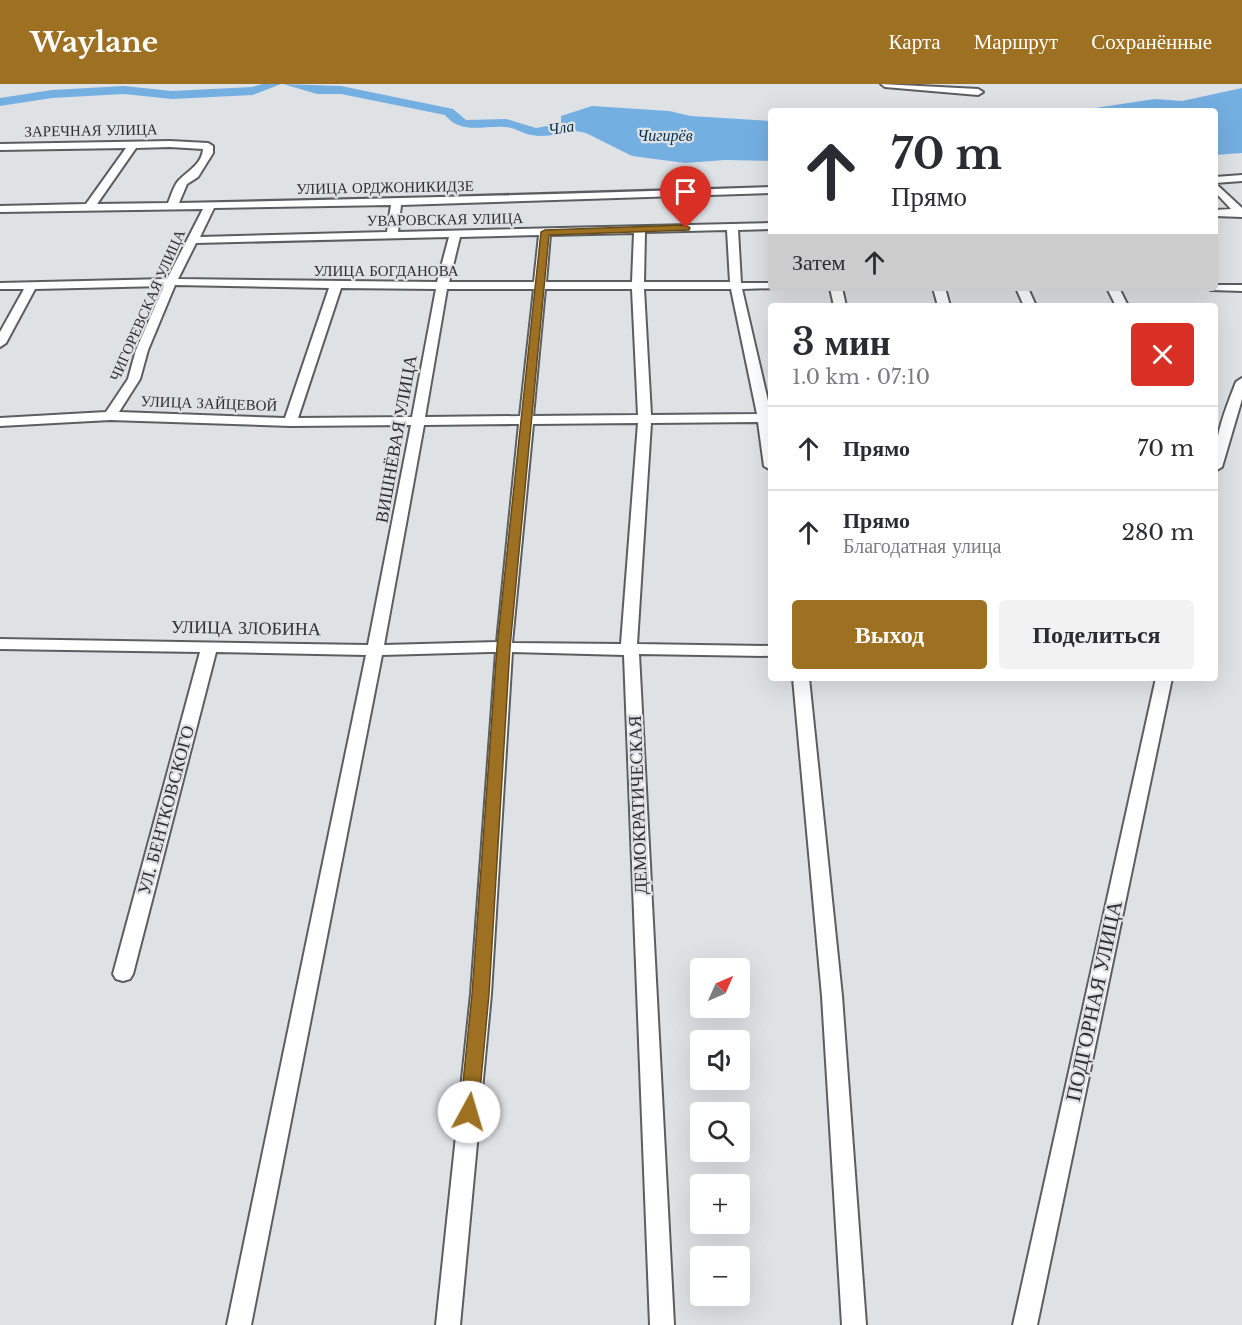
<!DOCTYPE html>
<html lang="ru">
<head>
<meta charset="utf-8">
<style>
  body { margin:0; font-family:"Libre Baskerville",serif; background:#f2f2f3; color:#2b2b33; height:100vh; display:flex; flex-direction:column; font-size:22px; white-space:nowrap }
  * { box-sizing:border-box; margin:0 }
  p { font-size:20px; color:#7c7c81 }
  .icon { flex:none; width:33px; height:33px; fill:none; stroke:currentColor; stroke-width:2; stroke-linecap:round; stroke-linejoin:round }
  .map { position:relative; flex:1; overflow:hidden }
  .side { position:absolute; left:768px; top:219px; width:450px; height:378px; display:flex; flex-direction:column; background:#fff; border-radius:6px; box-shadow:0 6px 24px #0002 }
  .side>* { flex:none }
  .banner { position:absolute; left:768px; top:24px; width:450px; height:183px; border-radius:6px; box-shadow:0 6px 24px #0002; background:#fff; color:#2b2b33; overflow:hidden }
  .needle { width:39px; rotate:45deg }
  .buttons { position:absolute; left:690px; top:874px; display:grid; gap:12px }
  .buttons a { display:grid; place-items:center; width:60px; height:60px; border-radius:6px; background:#fff; box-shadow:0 6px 24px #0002; font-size:30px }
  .pin { position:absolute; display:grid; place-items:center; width:51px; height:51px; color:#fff; margin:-62px -26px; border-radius:50% 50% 50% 0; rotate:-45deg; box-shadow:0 0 6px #0007 }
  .pin .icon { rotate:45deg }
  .me { position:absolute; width:66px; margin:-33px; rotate:6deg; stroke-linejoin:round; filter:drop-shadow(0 0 4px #0008) }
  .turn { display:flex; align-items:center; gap:21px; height:126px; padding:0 24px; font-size:27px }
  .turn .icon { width:78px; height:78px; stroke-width:2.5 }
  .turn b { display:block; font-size:42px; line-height:51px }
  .then { display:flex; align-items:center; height:57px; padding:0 24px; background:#0003; gap:12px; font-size:22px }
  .round { display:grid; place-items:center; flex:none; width:63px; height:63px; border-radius:6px; background:#f2f2f3 }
  .head { display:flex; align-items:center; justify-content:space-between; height:102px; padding:0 24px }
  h1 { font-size:36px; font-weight:600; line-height:45px }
  .primary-button { display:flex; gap:12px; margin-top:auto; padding:12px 24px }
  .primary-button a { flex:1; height:69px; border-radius:6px; background:#9e7122; color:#fff; font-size:24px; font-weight:600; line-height:69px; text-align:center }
  .primary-button a+a { background:#f2f2f3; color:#2b2b33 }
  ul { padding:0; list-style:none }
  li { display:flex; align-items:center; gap:18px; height:84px; padding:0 24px; border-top:2px solid #e1e1e2 }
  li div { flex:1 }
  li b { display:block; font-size:22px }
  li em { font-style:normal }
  header { display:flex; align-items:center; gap:36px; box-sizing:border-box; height:84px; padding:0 30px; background:#9e7122; color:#fff }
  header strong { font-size:28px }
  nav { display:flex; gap:33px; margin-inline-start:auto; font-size:21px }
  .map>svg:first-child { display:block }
</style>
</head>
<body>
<header>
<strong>Waylane</strong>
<nav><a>Карта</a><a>Маршрут</a><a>Сохранённые</a></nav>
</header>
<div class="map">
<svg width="1242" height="1241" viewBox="0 0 1242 1241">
  <rect width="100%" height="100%" fill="#dee2e5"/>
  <path fill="#74afe2" d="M1242 4V69L1215 71V27H1075L1155 15 1182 17Z
    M592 22 669 27 691 32 771 37V77L725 76 685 79 632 72 586 49 561 44V32Z"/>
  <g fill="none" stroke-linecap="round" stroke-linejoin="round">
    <path fill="#74afe2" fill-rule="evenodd" d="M262 0H281L253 11 172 15 124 10 52 14 0 22V14L52 6 124 2 172 7 252 3Z
      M283 0 341 2 453 25 466 36 506 35 536 44 591 34 597 38 596 41C577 45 551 55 532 51 522 50 515 43 505 43 483 41 461 51 445 31L341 10H317Z"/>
    <g stroke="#5b5e61" stroke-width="4">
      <path id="minor" d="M881 0 978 5 983 8 978 11 885 3Z
        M170 57 208 59 213 62V69L198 93 187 100 179 119C377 115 572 110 771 103V109L401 121 398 148 771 139V145L738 146 741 199H771V204H775L742 205 771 330V386L764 382 758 338 651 339 637 560 771 562V572L639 570 674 1241H650L624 571 512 568 491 910 460 1241H436L471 910 496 568H490L382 571 251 1241H227L366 571 216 568 133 890 130 895 123 897 116 895 113 890 200 568 0 565V555L368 561 411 341 290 342 110 336 0 342V334L106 328 128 295 136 266 164 202 35 205 6 259 0 263V248L24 205H0V199L167 195 203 125 0 128V122L86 120 126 64 0 66V60ZM170 63 203 65C202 80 189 86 179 96 174 101 171 112 168 119L97 120 136 64ZM391 121 387 148 200 153 214 124ZM727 146 730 198H644L645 148ZM634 149 632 198H546L550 151ZM539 151 534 198H449L460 153ZM449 153 437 198 178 195 196 159ZM175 201 329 204 285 334 119 328 140 295 148 266ZM341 204 436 205 412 333 298 334ZM447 205H534L520 332 425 333ZM545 205H632L638 331 533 332ZM644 205H731L757 330 651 331ZM638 339 621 560 512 559 533 340ZM519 340 497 558 384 561 424 341Z
        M1242 91V97L1215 99 1242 124V133L1215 132V126L1231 125 1215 108V93Z
        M1215 201H1242V207L1211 206 1209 204H1215Z
        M830 204H842L846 222H834Z
        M933 204H945L950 222H938Z
        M1016 204H1028L1036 222H1024Z
        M1107 204H1119L1128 222H1116Z
        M1242 294V315L1222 383 1215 387C1215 350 1223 332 1236 298Z
        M793 594H809L842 912 866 1241H842L822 912Z
        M1156 594H1172L1037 1241H1013Z"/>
    </g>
    <use href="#minor" fill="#fff" fill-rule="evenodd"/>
  </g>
  <path fill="#9e7122" stroke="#674916" stroke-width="1.5" d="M686 141 690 144 689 146 549 151 510 563 489 910 478 1028 475 1033H463L460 1028 472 910 497 563 541 148 545 146Z"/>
  <g text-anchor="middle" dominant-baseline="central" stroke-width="4.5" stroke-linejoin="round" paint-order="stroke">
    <g font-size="15" fill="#2f3031" stroke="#dee2e5">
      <text transform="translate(91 46) rotate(-1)">ЗАРЕЧНАЯ УЛИЦА</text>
      <text transform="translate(385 103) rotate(-1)">УЛИЦА ОРДЖОНИКИДЗЕ</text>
      <text transform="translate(445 135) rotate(-1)">УВАРОВСКАЯ УЛИЦА</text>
      <text x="386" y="186">УЛИЦА БОГДАНОВА</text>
      <text transform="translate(147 221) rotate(-66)">ЧИГОРЕВСКАЯ УЛИЦА</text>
      <text transform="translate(209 319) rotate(2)">УЛИЦА ЗАЙЦЕВОЙ</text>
    </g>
    <g font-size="16" font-style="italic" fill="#002f50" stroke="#dee2e5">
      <text transform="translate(561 43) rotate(-9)">Чла</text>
      <text x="665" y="51">Чигирёв</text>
    </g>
    <g font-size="18" fill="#2f3031" stroke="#dee2e5">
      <text transform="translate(396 355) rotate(-80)">ВИШНЁВАЯ УЛИЦА</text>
      <text transform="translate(246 544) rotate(1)">УЛИЦА ЗЛОБИНА</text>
      <text transform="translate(638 721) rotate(-92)">ДЕМОКРАТИЧЕСКАЯ</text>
      <text transform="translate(166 726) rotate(-75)">УЛ. БЕНТКОВСКОГО</text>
    </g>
    <g font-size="21" fill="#2f3031" stroke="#dee2e5">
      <text transform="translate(1094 917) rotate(-78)">ПОДГОРНАЯ УЛИЦА</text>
    </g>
  </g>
</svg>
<div class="buttons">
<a><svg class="needle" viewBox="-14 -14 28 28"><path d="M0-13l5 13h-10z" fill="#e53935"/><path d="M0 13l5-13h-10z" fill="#7c7c81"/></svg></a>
<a><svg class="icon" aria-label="sound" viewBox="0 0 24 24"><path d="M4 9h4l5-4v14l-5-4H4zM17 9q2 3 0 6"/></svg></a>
<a><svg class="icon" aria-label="search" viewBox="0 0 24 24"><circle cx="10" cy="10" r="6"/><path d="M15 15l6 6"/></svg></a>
<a>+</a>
<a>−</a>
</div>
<div class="pin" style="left:686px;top:144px;background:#d93025"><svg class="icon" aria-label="arrive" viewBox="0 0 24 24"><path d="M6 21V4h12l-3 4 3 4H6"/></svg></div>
<svg class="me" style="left:469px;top:1028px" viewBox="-20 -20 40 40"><circle r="19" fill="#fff"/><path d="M0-13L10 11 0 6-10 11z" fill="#9e7122"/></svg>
<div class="banner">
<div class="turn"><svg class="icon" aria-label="ahead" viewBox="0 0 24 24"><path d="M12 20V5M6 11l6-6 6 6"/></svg><div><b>70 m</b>Прямо</div></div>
<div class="then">Затем<svg class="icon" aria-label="ahead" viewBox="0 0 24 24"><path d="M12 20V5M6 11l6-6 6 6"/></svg></div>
</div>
<section class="side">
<div class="head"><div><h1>3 мин</h1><p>1.0 km · 07:10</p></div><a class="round" style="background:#d93025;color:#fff"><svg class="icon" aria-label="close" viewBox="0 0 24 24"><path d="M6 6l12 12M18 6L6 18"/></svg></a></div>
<ul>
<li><svg class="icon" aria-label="ahead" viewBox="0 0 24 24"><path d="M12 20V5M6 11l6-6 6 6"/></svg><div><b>Прямо</b></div><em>70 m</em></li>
<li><svg class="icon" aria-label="ahead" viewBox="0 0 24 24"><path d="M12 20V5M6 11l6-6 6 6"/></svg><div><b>Прямо</b><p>Благодатная улица</p></div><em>280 m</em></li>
</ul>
<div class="primary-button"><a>Выход</a><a>Поделиться</a></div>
</section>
</div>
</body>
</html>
